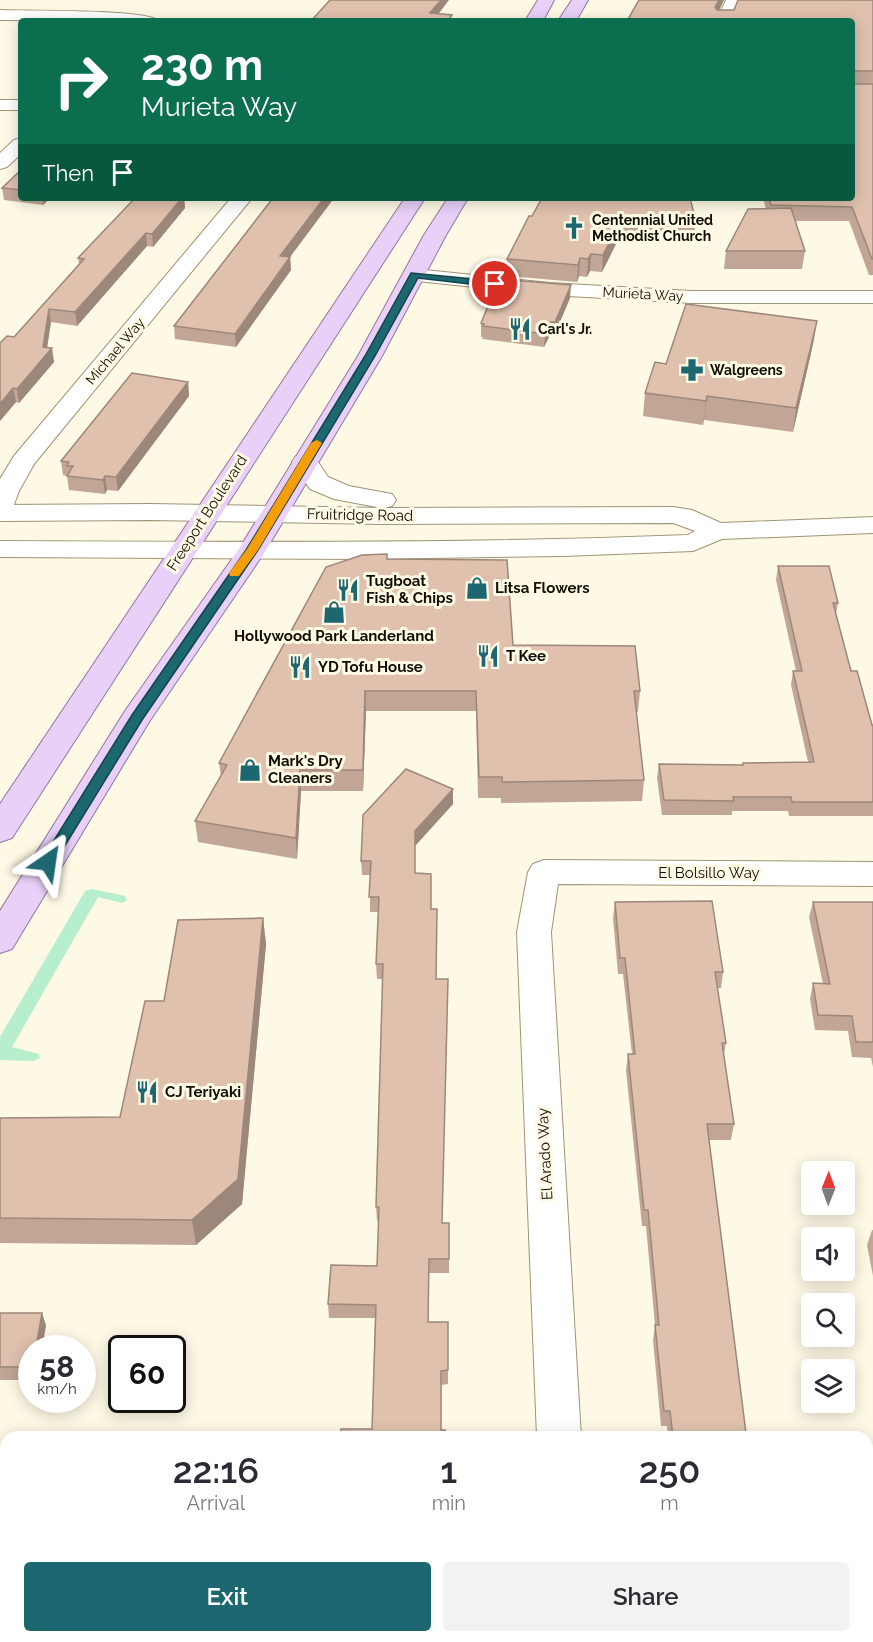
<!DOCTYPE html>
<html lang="en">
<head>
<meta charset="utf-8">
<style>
  body { margin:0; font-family:Raleway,sans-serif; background:#f2f2f3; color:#2b2b33; height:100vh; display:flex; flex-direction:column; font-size:22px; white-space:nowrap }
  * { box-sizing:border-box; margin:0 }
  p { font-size:20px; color:#7c7c81 }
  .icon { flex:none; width:33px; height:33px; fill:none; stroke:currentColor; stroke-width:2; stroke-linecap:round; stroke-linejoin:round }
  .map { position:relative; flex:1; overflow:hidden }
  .side { position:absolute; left:0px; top:1431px; width:873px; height:212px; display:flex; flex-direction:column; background:#fff; border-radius:18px 18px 0 0; box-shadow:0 3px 15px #0003 }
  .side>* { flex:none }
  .top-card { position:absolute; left:18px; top:18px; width:837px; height:183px; border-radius:6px; box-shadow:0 3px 15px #0003; background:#0b6e4f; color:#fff; overflow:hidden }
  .needle { width:39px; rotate:1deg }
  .tools { position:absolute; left:801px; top:1161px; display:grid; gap:12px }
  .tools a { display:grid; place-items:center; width:54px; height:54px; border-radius:6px; background:#fff; box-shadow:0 3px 15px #0003; font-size:30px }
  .speed { position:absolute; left:18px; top:1335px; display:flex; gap:12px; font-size:30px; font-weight:700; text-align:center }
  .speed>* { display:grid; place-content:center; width:78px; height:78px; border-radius:50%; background:#fff; box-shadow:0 3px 15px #0003; line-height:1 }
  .speed small { font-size:15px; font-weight:400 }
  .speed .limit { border:3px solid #111; border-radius:9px; background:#fff; color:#111 }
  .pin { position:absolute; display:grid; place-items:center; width:51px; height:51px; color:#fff; margin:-26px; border:3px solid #fff; border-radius:50%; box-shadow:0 2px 6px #0007 }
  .me { position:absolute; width:66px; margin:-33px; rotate:32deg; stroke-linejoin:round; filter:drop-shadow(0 0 4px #0008) }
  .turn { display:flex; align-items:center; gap:21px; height:126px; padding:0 24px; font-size:27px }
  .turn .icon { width:78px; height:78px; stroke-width:2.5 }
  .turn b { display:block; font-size:42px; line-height:51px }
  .then { display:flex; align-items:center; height:57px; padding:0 24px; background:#0003; gap:12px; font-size:22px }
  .eta { display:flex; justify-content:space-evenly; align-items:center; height:102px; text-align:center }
  .eta b { font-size:36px; font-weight:600; line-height:42px }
  .primary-button { display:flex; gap:12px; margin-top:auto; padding:12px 24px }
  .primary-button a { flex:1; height:69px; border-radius:6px; background:#1d6870; color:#fff; font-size:24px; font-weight:600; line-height:69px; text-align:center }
  .primary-button a+a { background:#f2f2f3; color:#2b2b33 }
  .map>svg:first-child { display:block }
</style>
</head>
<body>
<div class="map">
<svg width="873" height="1642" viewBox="0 0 873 1642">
  <rect width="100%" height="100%" fill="#fef9e5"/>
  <path fill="#b6eece" d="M92 889 125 896 127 900 122 903 98 897 12 1047 39 1054 40 1058 33 1061 0 1060V1037L85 891Z"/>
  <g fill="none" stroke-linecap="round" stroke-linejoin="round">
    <g stroke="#9e9576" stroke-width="2">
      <path id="minor" d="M726 0H742L732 21H716Z
        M0 10C23 11 149 9 158 21L0 20Z
        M0 100H21V110H0Z
        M21 138V154L7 167 0 169V153L14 140Z
        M231 198H252L34 464 19 491 9 518 0 521V479L14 456Z
        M415 269 550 283 692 291H873V303H692L550 295 407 280 404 275 407 270Z
        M544 860 873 862V886L558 884 551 932 581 1437H537L517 932 528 872 533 864Z
        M546 1636H592V1642H546Z"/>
    </g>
    <g stroke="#9e9576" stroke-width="2">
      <path id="secondary" d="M305 454 314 456 328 477 349 486 392 494 396 500 392 506 383 508 673 507 692 510 721 523 873 517V533L722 539 693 551 563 556 364 559 0 557V541C229 542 458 544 688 535L695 531 673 523 381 524 150 520 0 521V505L150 504 382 508 334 499 310 489 292 462 296 456Z"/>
    </g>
    <g stroke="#9377a0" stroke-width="2">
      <path id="primary" d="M538 0H554L543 21H525Z
        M572 0H588L576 21H558Z
        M405 198H425L12 838 0 842V804Z
        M448 198H468L446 235 382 356 266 550 149 722 12 949 0 953V911L125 711 239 549 358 356 424 235Z"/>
    </g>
    <use href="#minor" fill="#fff" fill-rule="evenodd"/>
    <use href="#secondary" fill="#fff" fill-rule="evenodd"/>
    <use href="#primary" fill="#e8d0f8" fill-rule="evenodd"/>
  </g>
  <path fill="#c1a696" d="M639 0H724L719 10H734L873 0V275H869L849 221H795L805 251 802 269H724L726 251 766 209 763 198H852V21H627Z
    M21 170V198H50L43 205 4 200 2 188Z
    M135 198H184L185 208 153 247 147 246 77 326 51 322 47 348 54 362 19 403 16 402 0 421V343L14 337 79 264 78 258Z
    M334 198 290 257 291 270 236 347 175 339 174 326Z
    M529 216 696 221 694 238H619L602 272 590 271 587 277 579 276 577 282 507 276V259Z
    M570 298 554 336 550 335 544 347 482 339 483 337H481V323Z
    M817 321 813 344 793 432 704 420 703 425 643 416 645 393 666 364Z
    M188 382 189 396 118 491 107 490 105 494 69 490 67 476 63 475 61 461Z
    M387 559 513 645 640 691 638 712H636L644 780 642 801 501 803V798H478L476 711H366L363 791H301L297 859 198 842 195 821 221 776 219 763Z
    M778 566 838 603 836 614 851 671 872 725H873V816H789L788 811H732V815H662L657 778 659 764 743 765V763L808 762 791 685 793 671H796L776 580Z
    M453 789V804L415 846V873L431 909 436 979 442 1223H449V1273H429L428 1322H448V1384L441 1385 372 1429 375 1318H329L328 1304 377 1266 379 1221H377L376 1207 383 979H377L376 964 378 912H370V875H362L361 861Z
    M615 902 723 972 721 988H717L726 1043 724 1054 734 1124 731 1140H709L746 1433 789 1437H668L667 1426H661L653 1340 655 1325 646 1226H642L626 1070 628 1054H632L623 974H618L613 918Z
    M813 902H873V1067L871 1058 852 1057 848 1031 815 1030 810 999 813 983 823 984 809 917Z
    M263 918 266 944 242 1204 196 1245 0 1243V1118L120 1117 164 1001Z
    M872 1230H873V1276L867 1245Z
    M0 1313H42L46 1326 32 1348V1380H0Z
    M680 1636H808L809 1642H680Z"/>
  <path fill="#9d877a" d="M441 0H449L433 21 430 13Z
    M719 0H724L714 20 715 7Z
    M42 198H50L43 205Z
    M182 198H184L185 208 153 247 152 234Z
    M324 198H334L281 269 280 256Z
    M620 221 619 238 602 272 603 255Z
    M146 233 147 246 77 326 75 312Z
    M591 254 590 271 587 277 588 259Z
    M290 257 291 270 236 347 235 334Z
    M580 258 579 276 577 282 578 265Z
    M571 285 570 298 554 336 555 322Z
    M49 309 51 322 46 354 52 348 54 362 19 403 17 389 43 347Z
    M817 321 813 344 793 432 796 408Z
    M551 322 550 335 544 347 545 334Z
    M188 382 189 396 118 491 116 477Z
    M13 388 16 402 0 421V404Z
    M707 396 704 420 703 425 706 401Z
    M105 476 107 490 105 494 103 480Z
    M365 691 366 711 363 791V770Z
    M300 770 301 791 297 859 296 838Z
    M453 789V804L415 846V831Z
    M263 918 266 944 242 1204 196 1245 192 1220Z
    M42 1313 46 1326 42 1348H36Z"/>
  <path fill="#e0c1ae" stroke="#9d877a" stroke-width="1.5" d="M330 0H441L430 13 452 15 448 21H311Z
    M639 0H719L715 7 717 10H734L738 0H873V71H853V84H873V259H872L852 207 771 205 769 198H852V21H627Z
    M96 20H134L96 21Z
    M21 170V190L2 188Z
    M135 198H182L152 234 146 233 75 312 49 309 43 347 52 348 17 389 13 388 0 404V343L7 336 14 337 84 259 78 258Z
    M273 198H324L280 256 290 257 235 334 174 326Z
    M542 198H690L696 221H620L603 255 591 254 588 259 580 258 578 265 507 259 529 216H532Z
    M791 208 805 251H726L748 209Z
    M499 279 571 285 555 322H551L545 334 483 326 484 324 481 323Z
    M686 304 817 321 796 408 707 396 706 401 645 393 655 362 666 364Z
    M132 373 188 382 116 477 105 476 103 480 67 476 73 466H67L69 462 61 461Z
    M387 554V559L507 560 513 645 635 646 640 691H634L644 780 502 782V777H479L476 691H365L363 770H300L296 838 195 821 227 765 219 763 326 567 362 555Z
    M778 566H829L838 603H833L851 671H857L872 725H873V802H792L791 797H733L734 801 664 800 659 764 743 765V763L814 762 793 671H802Z
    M406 769 453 789 415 831V873L431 874V909H437L436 979H448L442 1223H449V1259H429L428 1322H448V1370L441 1371V1430H445V1437H340L341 1429H372L376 1305 328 1304 331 1265 377 1266 379 1207H376L383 964H376L379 897H369L371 861H361L363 815Z
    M712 901 723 972H715L726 1043H722L734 1124H707L746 1433H788L789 1437H673L670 1411H664L655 1325H659L648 1210H644L628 1054H635L625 958H620L615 902Z
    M813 902H873V1042H856L852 1016 818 1015 813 983 830 984Z
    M263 918 238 1179 192 1220 0 1218V1118L120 1117 145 1001H164L178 920Z
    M0 1313H42L36 1348H32V1367H0Z
    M321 1636H446V1642H320Z
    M684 1636H808L809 1642H685Z"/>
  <path fill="#1d6870" stroke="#134449" stroke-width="1.5" d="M411 273 495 281 500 284 495 287 418 278 375 356 258 550 142 720 53 865H43L41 862 43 858 132 715 246 550 365 356Z"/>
  <path fill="#f59e0b" d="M317 440 322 443 258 550 239 576H230L229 573 247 549 311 443Z"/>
  <defs>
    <g id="church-bare" transform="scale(1.8)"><path d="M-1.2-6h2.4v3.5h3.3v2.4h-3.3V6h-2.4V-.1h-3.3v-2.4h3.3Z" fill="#1d6870" stroke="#fef9e5" stroke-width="2.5" paint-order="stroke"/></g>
    <g id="restaurant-bare" transform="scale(1.8)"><path d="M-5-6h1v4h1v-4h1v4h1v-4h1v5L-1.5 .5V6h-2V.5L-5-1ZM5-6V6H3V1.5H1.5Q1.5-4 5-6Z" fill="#1d6870" stroke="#fef9e5" stroke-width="2.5" paint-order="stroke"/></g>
    <g id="pharmacy-bare" transform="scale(1.8)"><path d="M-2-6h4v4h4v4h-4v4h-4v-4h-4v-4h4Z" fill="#1d6870" stroke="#fef9e5" stroke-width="2.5" paint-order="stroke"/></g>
    <g id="shop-bare" transform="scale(1.8)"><path d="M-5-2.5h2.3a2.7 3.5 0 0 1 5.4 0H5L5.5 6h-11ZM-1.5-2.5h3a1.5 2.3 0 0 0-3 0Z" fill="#1d6870" stroke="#fef9e5" stroke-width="2.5" paint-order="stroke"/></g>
  </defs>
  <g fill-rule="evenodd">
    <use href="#church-bare" x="574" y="228"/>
    <use href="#restaurant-bare" x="520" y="329"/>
    <use href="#pharmacy-bare" x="692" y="370"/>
    <use href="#shop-bare" x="477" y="588"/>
    <use href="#restaurant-bare" x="348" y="590"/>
    <use href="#shop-bare" x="334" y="612"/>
    <use href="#restaurant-bare" x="488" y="656"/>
    <use href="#restaurant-bare" x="300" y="667"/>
    <use href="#shop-bare" x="250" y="770"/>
    <use href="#restaurant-bare" x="147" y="1092"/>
  </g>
  <g text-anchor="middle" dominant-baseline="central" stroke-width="6" stroke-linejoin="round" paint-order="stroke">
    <g font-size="14" font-weight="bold" fill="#110e04" stroke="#fef9e5" text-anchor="start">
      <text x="592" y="220">Centennial United<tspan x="592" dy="16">Methodist Church</tspan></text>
      <text x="538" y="329">Carl's Jr.</text>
      <text x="710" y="370">Walgreens</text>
    </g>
    <g font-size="14" fill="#110e04" stroke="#fef9e5">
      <text transform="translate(643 294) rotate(3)">Murieta Way</text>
      <text transform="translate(115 351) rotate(-50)">Michael Way</text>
    </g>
    <g font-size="15" fill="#110e04" stroke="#fef9e5">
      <text transform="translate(207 513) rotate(-57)">Freeport Boulevard</text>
      <text transform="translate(360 515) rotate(1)">Fruitridge Road</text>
      <text x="709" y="873">El Bolsillo Way</text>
      <text transform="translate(545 1154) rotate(-93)">El Arado Way</text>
    </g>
    <g font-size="15" font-weight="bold" fill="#110e04" stroke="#fef9e5" text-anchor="start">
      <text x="366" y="581">Tugboat<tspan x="366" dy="17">Fish &amp; Chips</tspan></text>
      <text x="495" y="588">Litsa Flowers</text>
      <text x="334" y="636" text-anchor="middle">Hollywood Park Landerland</text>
      <text x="506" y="656">T Kee</text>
      <text x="318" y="667">YD Tofu House</text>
      <text x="268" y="761">Mark's Dry<tspan x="268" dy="17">Cleaners</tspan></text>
      <text x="165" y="1092">CJ Teriyaki</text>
    </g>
  </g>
</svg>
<div class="tools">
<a><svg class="needle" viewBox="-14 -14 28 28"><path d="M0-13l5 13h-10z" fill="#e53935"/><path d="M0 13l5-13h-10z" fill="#7c7c81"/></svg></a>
<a><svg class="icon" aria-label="sound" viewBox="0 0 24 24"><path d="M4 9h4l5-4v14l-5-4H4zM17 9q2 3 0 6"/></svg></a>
<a><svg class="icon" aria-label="search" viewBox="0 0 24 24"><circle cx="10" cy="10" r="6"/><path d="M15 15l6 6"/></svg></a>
<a><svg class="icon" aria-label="layers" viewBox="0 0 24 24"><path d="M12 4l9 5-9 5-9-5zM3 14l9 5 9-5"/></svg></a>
</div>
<div class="speed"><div>58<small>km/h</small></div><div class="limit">60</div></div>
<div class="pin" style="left:495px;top:284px;background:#d93025"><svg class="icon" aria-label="arrive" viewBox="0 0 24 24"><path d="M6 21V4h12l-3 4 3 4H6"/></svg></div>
<svg class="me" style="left:48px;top:862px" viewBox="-20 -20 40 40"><path d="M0-17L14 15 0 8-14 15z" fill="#1d6870" stroke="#fff" stroke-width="4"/></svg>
<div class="top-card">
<div class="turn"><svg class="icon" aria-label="right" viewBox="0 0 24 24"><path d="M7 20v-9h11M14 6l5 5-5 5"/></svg><div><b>230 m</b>Murieta Way</div></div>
<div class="then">Then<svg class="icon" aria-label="arrive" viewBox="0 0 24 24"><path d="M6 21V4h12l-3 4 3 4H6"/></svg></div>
</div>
<section class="side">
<div class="eta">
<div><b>22:16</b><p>Arrival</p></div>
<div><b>1</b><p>min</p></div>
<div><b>250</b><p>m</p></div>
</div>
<div class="primary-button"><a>Exit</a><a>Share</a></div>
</section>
</div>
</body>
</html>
